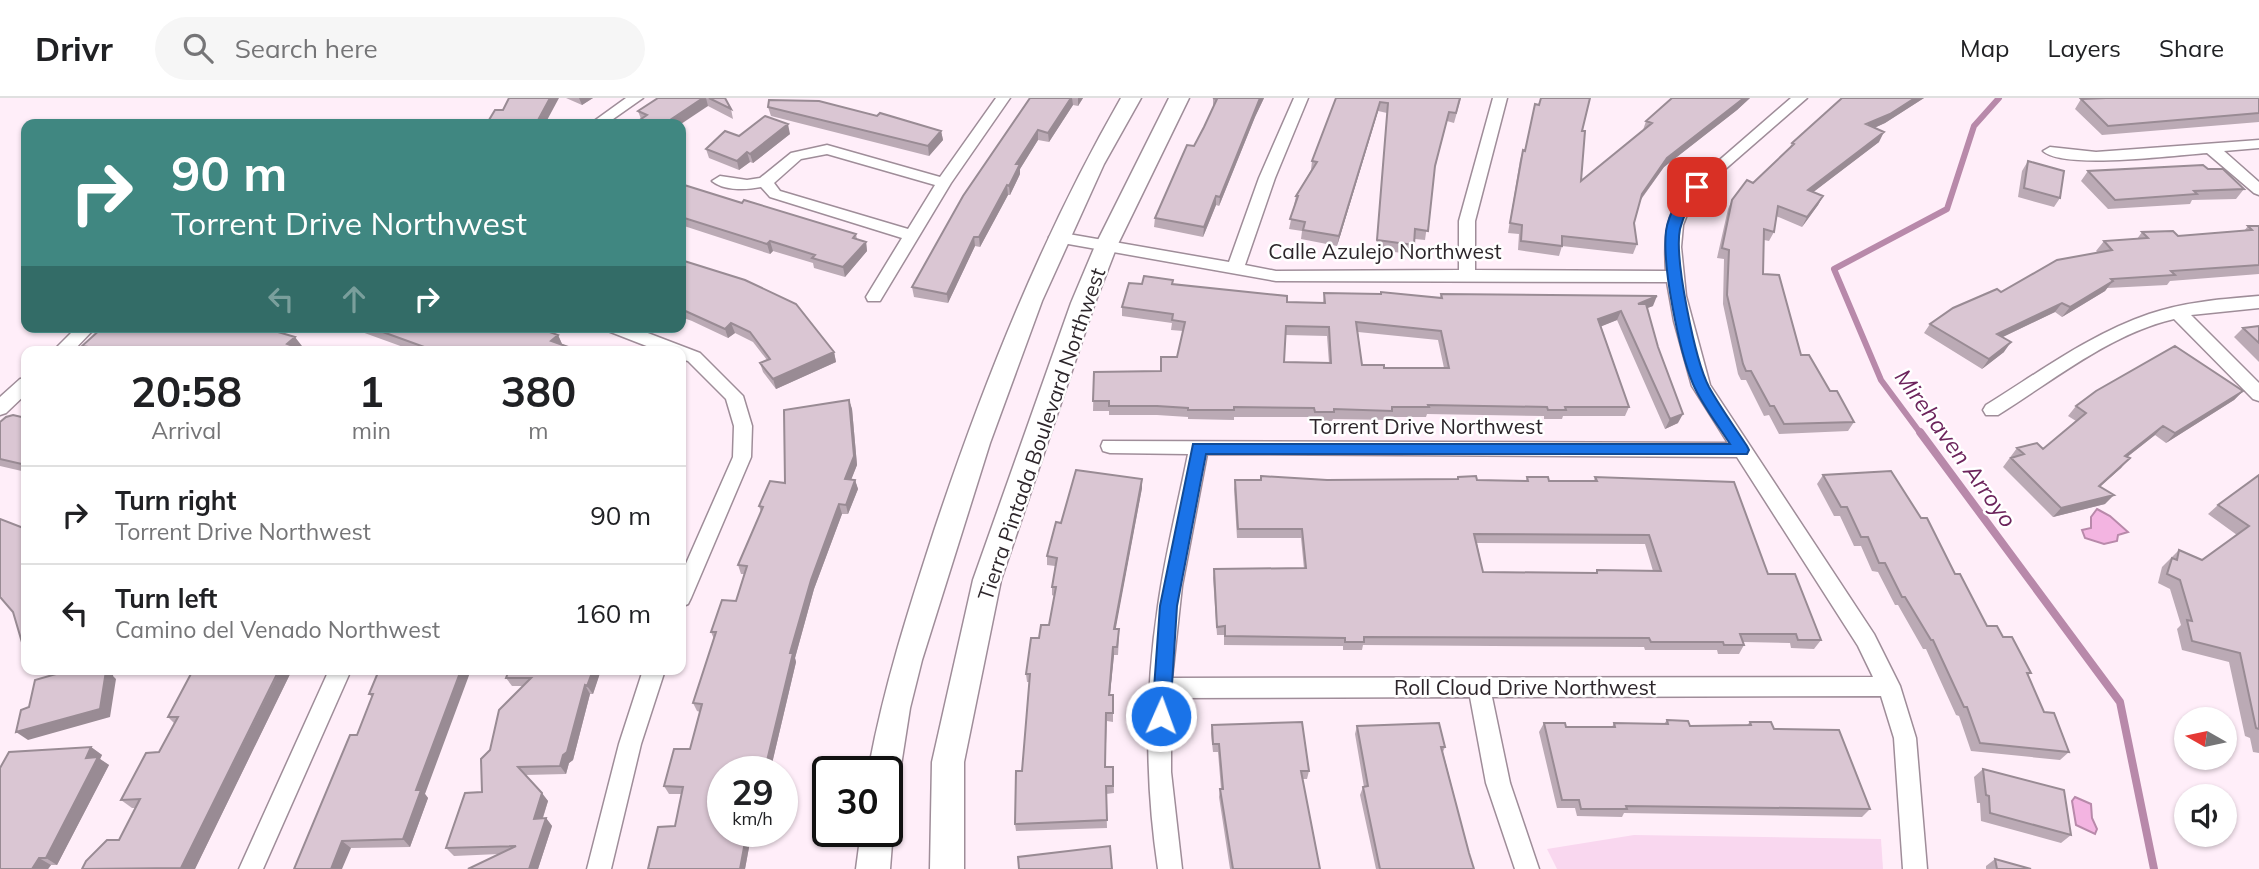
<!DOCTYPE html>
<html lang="en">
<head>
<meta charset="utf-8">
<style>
  body { margin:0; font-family:Mulish,sans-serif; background:#f6f6f6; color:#202124; height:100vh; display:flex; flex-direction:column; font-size:26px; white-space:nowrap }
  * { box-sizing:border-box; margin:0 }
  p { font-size:23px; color:#757577 }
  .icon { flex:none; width:38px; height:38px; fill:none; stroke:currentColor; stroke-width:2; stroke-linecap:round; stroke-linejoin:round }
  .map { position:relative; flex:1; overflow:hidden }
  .panel { position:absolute; left:21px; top:248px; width:665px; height:329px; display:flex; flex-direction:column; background:#fff; border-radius:14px; box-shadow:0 2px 5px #0004 }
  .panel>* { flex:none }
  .top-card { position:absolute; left:21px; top:21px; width:665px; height:214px; border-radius:14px; box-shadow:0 2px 5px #0004; background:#408781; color:#fff; overflow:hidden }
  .needle { width:46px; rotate:279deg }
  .tools { position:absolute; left:2174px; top:609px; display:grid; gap:14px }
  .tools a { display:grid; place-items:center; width:63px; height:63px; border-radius:50%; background:#fff; box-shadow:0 2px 5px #0004; font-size:35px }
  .speed { position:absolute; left:707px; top:658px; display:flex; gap:14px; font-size:35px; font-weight:700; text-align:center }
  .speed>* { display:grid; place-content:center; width:91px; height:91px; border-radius:50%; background:#fff; box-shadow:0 2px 5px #0004; line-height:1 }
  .speed small { font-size:18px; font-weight:400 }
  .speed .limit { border:4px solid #111; border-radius:10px; background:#fff; color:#111 }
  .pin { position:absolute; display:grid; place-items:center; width:60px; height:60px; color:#fff; margin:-30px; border-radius:14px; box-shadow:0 4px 10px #0006 }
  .me { position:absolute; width:77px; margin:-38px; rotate:2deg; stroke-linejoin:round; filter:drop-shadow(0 0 5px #0008) }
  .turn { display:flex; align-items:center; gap:24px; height:147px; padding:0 35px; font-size:32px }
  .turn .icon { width:91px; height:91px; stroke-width:2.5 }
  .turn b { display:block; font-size:49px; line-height:60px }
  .lanes { display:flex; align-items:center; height:66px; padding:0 35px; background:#0003; justify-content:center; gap:35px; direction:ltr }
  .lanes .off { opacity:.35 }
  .eta { display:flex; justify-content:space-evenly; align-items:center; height:119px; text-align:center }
  .eta b { font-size:42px; font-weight:700; line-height:49px }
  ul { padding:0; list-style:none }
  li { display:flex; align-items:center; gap:21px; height:98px; padding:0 35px; border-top:2px solid #e0e0e0 }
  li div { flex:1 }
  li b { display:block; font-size:26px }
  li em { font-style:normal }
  header { display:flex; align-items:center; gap:42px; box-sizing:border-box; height:98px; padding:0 35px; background:#fff; border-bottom:2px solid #e0e0e0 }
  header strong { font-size:33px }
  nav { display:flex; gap:38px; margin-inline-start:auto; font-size:24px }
  .search { width:490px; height:63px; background:#f6f6f6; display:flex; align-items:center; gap:18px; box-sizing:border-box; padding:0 24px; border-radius:38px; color:#757577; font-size:26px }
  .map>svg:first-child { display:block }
</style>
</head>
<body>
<header>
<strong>Drivr</strong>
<div class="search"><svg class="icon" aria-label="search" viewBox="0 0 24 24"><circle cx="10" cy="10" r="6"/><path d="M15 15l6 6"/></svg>Search here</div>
<nav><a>Map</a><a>Layers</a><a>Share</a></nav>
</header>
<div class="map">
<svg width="2259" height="771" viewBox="0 0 2259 771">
  <rect width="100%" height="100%" fill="#ffeef9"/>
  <path fill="#f9d7ef" d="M1634 737 1881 741 1883 771H1557L1547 751Z"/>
  <path fill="#f3b4e1" stroke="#b889aa" stroke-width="2" d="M2097 411 2110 418 2128 434 2118 437 2117 443 2104 446 2085 440 2082 432 2091 430V419Z
    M2075 699 2091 706 2092 720 2097 731 2095 736 2076 727 2072 703Z"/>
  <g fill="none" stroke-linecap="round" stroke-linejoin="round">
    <path stroke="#b889aa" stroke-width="6" d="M1921 336 1881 282 1834 171 1947 111 1974 28 1999 0"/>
    <path stroke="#b889aa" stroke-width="8" d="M1920 334 2120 604 2154 771"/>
    <g stroke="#9f8d99" stroke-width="3">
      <path id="minor" d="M626 0H643L606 26H590Z
        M996 0H1010L951 85 880 203H868L866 199 902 140 770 99 761 89C746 92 724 93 712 83L720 78 747 82 760 80 791 55 827 47 940 79ZM827 56 935 87 908 131 780 93 774 85 801 61Z
        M1294 0H1308L1275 80 1245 167 1276 173 1459 172V123L1493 0H1507L1475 123V172L1666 173C1664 143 1665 117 1685 92L1791 0H1807L1707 87 1692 104 1683 127 1681 149 1686 198 1710 287 1874 536 1900 588 1916 640 1927 771H1903L1894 640 1881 598 1492 599 1510 685 1539 771H1515L1486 685 1470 599 1171 600V674L1182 771H1158C1145 684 1145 595 1158 508 1165 457 1178 406 1188 356L1110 355 1103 353 1101 348 1103 343 1728 345 1692 288 1674 223 1667 184 1276 183 1057 144 1049 139 1057 134 1229 164 1259 80ZM1207 356 1737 359 1858 548 1873 579 1172 580 1182 488Z
        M2259 42V50L2224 53 2259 84V97L2254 95 2207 55C2176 57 2063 72 2043 53L2050 49 2096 54Z
        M2259 198V210L2191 217 2259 285V303L2253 301 2174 221C2110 236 2054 282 1998 317H1986L1983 312 1986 307C2038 275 2090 236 2149 216 2184 204 2222 201 2259 198Z
        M77 229H96L72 254H52Z
        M606 229H632L700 255 743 298 752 328 751 359 691 500 688 506 681 509V477L733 359 734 328 726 301 688 263 681 261V254H662L608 233Z
        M26 280V296L6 315 0 317V299L20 281Z
        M329 572H351L263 771H239Z
        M643 572H665L641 646 611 771H587L619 646Z"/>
    </g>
    <g stroke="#9f8d99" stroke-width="3">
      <path id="secondary" d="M1121 0H1141L1104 66 1042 203 990 345 922 562 910 610 900 674 895 684 887 687V674H868C883 591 908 513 934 433 984 283 1042 138 1121 0Z
        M1169 0H1189L1117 148 1095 205 1001 482 964 664V771H930L932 664 973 482 1071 205 1095 148Z
        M887 722 893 733 890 771H856L861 733H887Z"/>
    </g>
    <use href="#minor" fill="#fff" fill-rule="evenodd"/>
    <use href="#secondary" fill="#fff" fill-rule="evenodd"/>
  </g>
  <path fill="#bbaab5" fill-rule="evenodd" d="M566 0H593L582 7Z
    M658 0H725L731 11 733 21 708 8 641 21 638 13Z
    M1030 0H1083L1078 8 1073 7 1049 44 1038 42 1020 71V76L1010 97H1008L980 149 975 148 948 205 914 199 912 189Z
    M1213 0H1264L1255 19 1219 108 1216 107 1203 139 1154 129 1155 120 1194 48 1213 10Z
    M1336 0H1461L1454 25 1447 23 1435 70 1425 142 1415 141 1412 156 1376 152 1387 15 1378 13 1337 148 1301 141 1302 133 1289 131 1296 98 1311 72 1312 63Z
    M1672 0H1750L1737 12 1664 69 1640 103 1634 125 1637 146 1633 156 1562 148 1559 158 1518 152 1519 136 1508 135 1520 62 1523 52 1525 53 1535 6 1582 33 1581 83 1643 32 1646 23Z
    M1842 0H1924L1885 25 1874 30 1879 44 1813 94 1823 98 1818 107 1802 129 1776 118 1774 134 1769 143 1764 142 1763 176 1801 257 1854 324 1848 333 1779 336 1769 317 1764 318 1746 282H1741L1738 276 1723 206 1724 161 1717 160 1728 111 1732 102 1753 85 1789 51 1792 45Z
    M2259 0V24L2102 37 2075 11 2081 1Z
    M768 9 877 18 941 33 943 42 929 58 771 18Z
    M790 36 753 65 750 64 739 72 709 60 706 51 739 38Z
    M2028 63 2060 100 2054 109 2018 99 2022 73Z
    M2208 71 2244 91 2236 101 2192 102 2190 106 2108 111 2081 83 2088 73Z
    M681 86 742 105 856 136 857 141 866 144 867 153 845 179 814 170 813 165 773 153 770 156 681 127Z
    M2248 128H2259V176L2170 183 2167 187 2107 190 2105 193 2062 219 2055 214 2003 239 2004 254 1982 271 1924 235 1930 226 2001 194 2098 155 2096 153 2104 143 2137 141 2142 134 2178 138 2244 133Z
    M681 162 834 254 836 264 776 291 763 274 760 265 767 262 753 244 735 235 728 240 692 223 681 219Z
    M1173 182V186L1287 204 1323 205 1324 195 1440 200 1441 196 1653 208 1647 210 1678 325 1665 331 1617 222 1601 228 1629 309 1625 318H1563L1562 321H1544V318L1427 316 1426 319H1391L1390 322 1333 321 1332 323H1313V319H1234V322L1188 321V319L1157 317H1109V313H1093L1094 274 1161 273 1177 259 1183 233 1171 232 1172 225 1122 218V209L1142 186ZM1358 234 1438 242 1444 270H1384L1362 267ZM1285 237 1327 238 1329 265 1284 264Z
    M2259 228V264L2234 239 2243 230Z
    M348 229H525L532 232 558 237 562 246 574 251 576 254H417Z
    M82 248H302L300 250 309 254H88Z
    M2243 293 2234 302 2166 345 2155 337 2127 359 2121 370 2100 388 2105 406 2053 419 2003 369 2017 350 2043 351 2076 323 2068 318 2076 308Z
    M849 302 852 311 857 367 851 381 855 382 858 391 848 416H842L814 491 795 560 796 564 770 674H723L752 733 745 771H648L675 728 682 696H669L664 688 690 651 700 614 697 613 693 605 714 541 711 534 736 503 744 476H741L738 467 761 414 759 408 785 385Z
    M26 320V374L0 368V324Z
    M1823 377 1955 476 1987 528 2003 539 2031 575 2028 577 2044 614 2069 654 2060 662 1971 653 1959 618 1956 617 1926 551H1923L1898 507H1895L1878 474 1872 473 1861 448H1854L1840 418H1834L1817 386Z
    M2259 377V655L2253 654 2250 640 2245 638 2229 564 2182 552 2177 531 2181 527 2170 491 2158 485 2162 469 2179 452 2202 462 2237 437 2208 416 2218 407Z
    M1458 379 1477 382 1526 383 1527 379 1549 383H1594L1595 379 1768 476 1821 542 1814 551 1791 550 1790 545 1744 544V547L1739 556H1718L1717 552H1645L1644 549 1363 547 1362 552H1343V548L1224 547V537H1217L1213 480 1214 471H1304L1301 440H1237L1234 391 1235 382 1457 381ZM1477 445 1645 446 1653 473 1597 472 1596 475 1483 474Z
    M1142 381V390L1115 531 1119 540 1118 557H1114L1110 597H1113V624L1107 623 1105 669H1113L1114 695 1106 696 1107 730 1016 733 1015 726 1022 673 1030 584H1027L1026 576 1039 540 1049 527 1054 498 1052 497V489L1055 468 1047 467V458L1061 425Z
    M193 572H292L195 771H82L119 742 136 710H132L121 702 159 654 174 625 168 619Z
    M379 572 425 696 428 700 410 749 351 750 294 771 357 637 372 599 369 596Z
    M509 572H601L593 596H590L573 662 569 665 566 676 525 677 548 703 543 720H546L552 728 538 771 499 756 454 758 446 750 482 694 490 652 523 588H512L506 580Z
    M1667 622 1690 628 1747 627 1750 624 1774 631 1870 711 1862 719 1624 715 1622 719 1577 718 1575 710H1557L1539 634 1544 625 1566 629H1612L1614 625 1664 626Z
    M1212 627 1309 673 1307 681H1302L1320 771H1230L1219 699 1220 691H1221L1218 654H1213L1211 635Z
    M1357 628 1445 649 1443 654 1469 755 1474 771H1376L1360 697 1363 689H1364L1355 636Z
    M91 649 102 657 100 661 109 667 57 767H51L48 771H0Z
    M1983 671 2071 737 2061 745 1981 723 1980 705H1977L1974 679Z
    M1995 761 2031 771H1986V768Z"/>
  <path fill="#998b94" d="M550 0H559L545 26H538L537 24Z
    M579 0H593L582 7Z
    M703 0H706L708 8 681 26H664Z
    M1071 0H1072L1073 7 1049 44 1048 35Z
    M1078 0H1083L1078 8Z
    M1260 0H1264L1255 19 1219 108 1220 99Z
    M1744 0H1750L1737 12 1664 69 1638 105 1642 96 1667 60Z
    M1915 0H1924L1885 25 1861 36 1866 26Z
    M1380 4 1378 13 1337 148 1339 138Z
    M788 26 790 36 753 65 750 56Z
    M1038 32V42L1020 71V76L1010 97 1009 88 1016 66Z
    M941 33 943 42 929 58 928 48Z
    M1884 34 1879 44 1803 102 1808 92Z
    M747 54 750 64 739 72 737 63Z
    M1007 87 1008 97 980 149 979 139Z
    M1216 98V107L1203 139 1204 129Z
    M1823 98 1818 107 1802 129 1807 119Z
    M974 139 975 148 948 205 947 196Z
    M770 143 773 153 770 156 767 146Z
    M866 144 867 153 845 179 843 169Z
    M2113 183 2105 193 2062 219 2070 209Z
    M1657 198 1653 208 1634 215 1638 206Z
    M2062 205 2055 214 1990 245 1997 236Z
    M1621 213 1617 222 1595 231 1598 221Z
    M731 225 735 235 728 240 725 231Z
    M558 237 562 246 551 243Z
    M295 239 302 248 296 254 287 246Z
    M2011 244 2004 254 1982 271 1989 261Z
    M834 254 836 264 776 291 773 281Z
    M2243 293 2234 302 2166 345 2175 335Z
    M849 302 852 311 857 367 848 390 845 381Z
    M1683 316 1678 325 1665 331 1670 321Z
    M2163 328 2155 337 2117 367 2125 358Z
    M2130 360 2121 370 2091 397 2099 388Z
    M1142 381V390L1114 540V531Z
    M855 382 858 391 848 416 846 407Z
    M2114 397 2105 406 2053 419 2061 410Z
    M839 406 842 416 814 491 795 560 796 564 770 674H766L765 671 790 555 811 482Z
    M1113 549 1114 557 1109 605V597Z
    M104 572H114L113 578 116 581 110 619 28 642 16 634Z
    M280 572H292L195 771H182L181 770Z
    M461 572H471L425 696 428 700 410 749 403 741 416 692Z
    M593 572H601L593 596 587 588Z
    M585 587 590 596 573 662 569 665 566 676 560 668Z
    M91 649 102 657 100 661 109 667 57 767 46 760 86 660Z
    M542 695 548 703 540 728 534 721Z
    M546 720 552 728 538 771H529Z
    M747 733H752L745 771H740Z
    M342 743 351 750 342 771H331Z
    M39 760 51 767 48 771H32Z"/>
  <path fill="#dac6d3" stroke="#998b94" stroke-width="2" fill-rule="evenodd" d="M509 0H550L537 24 538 26H490L489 22 495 12H503Z
    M658 0H703L664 26H634L647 17 638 13Z
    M709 0H725L731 11Z
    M1030 0H1071L1048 35 1038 32 1016 66H1020L1009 88 1007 87 979 139H974L947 196 912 189 963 98Z
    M1213 0H1260L1220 99 1216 98 1204 129 1155 120 1187 47 1194 48 1204 29 1217 1Z
    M1336 0H1460L1456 15 1449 14 1435 68 1428 133 1415 131 1414 147 1377 142 1388 5 1380 4 1339 138 1303 132 1305 124 1290 121 1298 98H1296L1317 64 1312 63Z
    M1541 0H1590L1582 33H1585L1581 83 1652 25 1646 23 1672 0H1744L1667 60 1642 96 1634 125 1637 146 1562 138V148L1521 143 1522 127 1510 125 1523 52 1525 53 1535 6 1539 7Z
    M1842 0H1915L1890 16 1866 26 1884 34 1808 92 1823 98 1807 119 1778 108 1774 134 1764 131 1763 176 1779 177 1801 257H1809L1830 293H1837L1854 324 1784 326 1774 308H1770L1751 273H1746L1743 266 1727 197 1729 152 1722 150 1732 102 1747 82 1753 85 1794 46 1792 45Z
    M2106 0H2259V15L2108 28 2081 1Z
    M769 2 819 3 877 18 880 15 941 33 928 48 768 9Z
    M765 18 788 26 750 56 747 54 737 63 706 51 725 33 739 38Z
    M2028 63 2064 73 2060 100 2024 90Z
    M2203 67 2208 71H2223L2244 91 2194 93 2197 96 2115 102 2088 73Z
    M681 86 742 105 744 102 856 136 853 140 866 144 843 169 812 160 815 157 770 143 767 146 681 119Z
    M2248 128H2259V167L2171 173 2175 177 2111 181 2113 183 2070 209 2062 205 1997 236 2011 244 1989 261 1930 226 1953 210 1997 191 2001 194 2057 162 2112 152 2104 143 2148 140 2142 134 2173 133 2178 138 2252 132Z
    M681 162 745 182 796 206 834 254 773 281 760 265 770 261 750 234 731 225 725 231 681 211Z
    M1144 178 1173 182 1172 186 1287 198V204L1325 205 1324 195 1381 196V194L1442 200 1441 196 1657 198 1638 206H1646L1658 249 1683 316 1670 321 1621 213 1598 221 1629 309H1565L1566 312H1548L1547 309 1428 307 1429 309H1392V313L1334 311V314H1315L1314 310 1234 309V312H1188V310L1157 308H1109V303H1093L1094 274 1161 273V259H1177L1185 224 1172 222 1173 216 1122 209 1129 185 1142 186ZM1356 224 1441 233 1449 270H1384V267H1362ZM1286 228 1329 229 1331 265 1284 264Z
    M2259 228V245L2243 230Z
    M103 229H243L249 231 261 229 295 239 287 246 309 254H120L82 248Z
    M369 229H525L532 232 536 229 558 237 551 243 574 251 571 254H438Z
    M2175 248 2243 293 2175 335 2163 328 2125 358 2130 360 2099 388 2114 397 2061 410 2011 360 2024 356 2017 350 2037 345 2043 351 2086 315 2076 308 2096 293Z
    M849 302 854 358 845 381 855 382 846 407 839 406 811 482 790 555H793L765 671 759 670 758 674H723V733H747L740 771H648L658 729 675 728 683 689 664 688 674 651H690L702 606 693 605 716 534H711L722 502 736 503 747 468 738 467 763 409 759 408 770 383 785 385 784 312Z
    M13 317 26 320V367L0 361V324L6 319Z
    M1076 372 1142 381 1114 531H1119L1117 549H1113L1109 597H1113V615H1106L1105 669H1113V688H1106L1107 722 1015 726 1016 673H1022L1030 576H1026L1031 540H1039L1041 527H1049L1056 489H1052L1057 460 1047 458 1056 424 1061 425Z
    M1891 373 1921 420H1927L1955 476H1960L1987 528H1997L2003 539H2012L2031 575H2027L2044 614 2054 615 2069 654 1980 645 1967 609H1964L1933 542H1931L1905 499H1902L1885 465H1879L1868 439H1861L1847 409H1841L1823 377Z
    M2259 377V631L2256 630 2240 555 2192 543 2187 522 2192 523 2180 482 2167 476 2172 460 2177 462 2179 452 2202 462 2249 428 2218 407Z
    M1261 378 1327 382 1458 381V379L1476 378 1477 382 1528 383 1527 379H1548L1549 383H1597L1595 379 1734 384 1768 476H1795L1821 542H1798L1796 536H1740L1744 547H1724L1723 544H1651L1649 540 1364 539V544H1345V540L1225 538V528L1217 529 1214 471 1306 470 1302 431H1238L1235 382H1261ZM1474 436 1649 437 1661 473 1597 472V475L1483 474Z
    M0 421 26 431V558L13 514 0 499Z
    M70 572 106 573 100 611 16 634 21 612 29 609 35 582Z
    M193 572H279L181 770 82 771 86 763 107 742H119L140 701 121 702 146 655 159 654 178 619H168Z
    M379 572H461L416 692H421L403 741 342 743 331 771H294L350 637H357L373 596H369Z
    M509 572H593L587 588 585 587 567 654 563 657 560 668 518 669 542 695 534 721 546 720 529 771H468L516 748 446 750 465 695 482 694 481 661 490 652 499 612 531 580H506Z
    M1667 622 1688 623 1690 628 1751 627 1750 624H1771L1774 631 1839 632 1870 711 1626 708 1627 711H1581L1579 702H1562L1544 625H1565L1566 629H1615L1614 625 1668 626Z
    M1302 624 1309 673H1301L1320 771H1233L1220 691H1223L1219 646H1213L1212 627Z
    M1439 625 1445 649H1441L1469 755 1474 771H1380L1363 689 1368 688 1357 628Z
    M91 649 86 660 98 659 46 760H39L32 771H0V670L9 654Z
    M1983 671 2064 692 2071 737 1990 715 1989 698 1986 697Z
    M1110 748 1112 771H1019L1018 759Z
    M1995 761 2031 771H1997Z"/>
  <path fill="#1a73e8" stroke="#114b97" stroke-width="2" d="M1697 85 1703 89C1693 103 1684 114 1680 131 1674 160 1695 262 1709 289 1720 309 1734 328 1747 348L1749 352 1747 356H1206L1177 508 1170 618 1167 624 1161 626 1154 624 1152 618 1160 508 1193 346H1730C1718 327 1702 307 1693 286 1679 252 1662 169 1666 133 1668 118 1681 91 1697 85Z"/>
  <g text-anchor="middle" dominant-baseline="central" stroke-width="5" stroke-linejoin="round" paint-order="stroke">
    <g font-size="21" fill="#2d262b" stroke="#fff">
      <text x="1385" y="153">Calle Azulejo Northwest</text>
      <text x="1426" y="328">Torrent Drive Northwest</text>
      <text transform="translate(1041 336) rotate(-71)">Tierra Pintada Boulevard Northwest</text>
      <text x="1525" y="589">Roll Cloud Drive Northwest</text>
    </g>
    <g font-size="23" font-style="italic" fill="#6c245c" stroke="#fff">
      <text transform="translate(1956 350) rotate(54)">Mirehaven Arroyo</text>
    </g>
  </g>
</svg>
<div class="tools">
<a><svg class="needle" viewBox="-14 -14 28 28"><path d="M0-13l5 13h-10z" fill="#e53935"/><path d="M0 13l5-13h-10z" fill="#757577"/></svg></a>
<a><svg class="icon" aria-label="sound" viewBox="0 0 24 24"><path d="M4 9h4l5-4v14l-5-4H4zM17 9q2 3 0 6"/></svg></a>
</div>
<div class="speed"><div>29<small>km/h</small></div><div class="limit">30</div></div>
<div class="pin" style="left:1697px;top:89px;background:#d93025"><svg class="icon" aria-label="arrive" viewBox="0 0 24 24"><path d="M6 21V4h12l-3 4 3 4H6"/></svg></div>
<svg class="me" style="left:1161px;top:618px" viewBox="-20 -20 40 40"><circle r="17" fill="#1a73e8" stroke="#fff" stroke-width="3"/><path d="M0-11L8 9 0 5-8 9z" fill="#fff"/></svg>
<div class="top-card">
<div class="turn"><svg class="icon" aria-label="right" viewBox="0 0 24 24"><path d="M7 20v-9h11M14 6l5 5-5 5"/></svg><div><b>90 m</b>Torrent Drive Northwest</div></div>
<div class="lanes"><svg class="icon off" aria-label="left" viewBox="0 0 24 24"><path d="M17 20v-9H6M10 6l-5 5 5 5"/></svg><svg class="icon off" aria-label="ahead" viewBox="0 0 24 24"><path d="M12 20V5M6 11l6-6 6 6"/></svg><svg class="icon" aria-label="right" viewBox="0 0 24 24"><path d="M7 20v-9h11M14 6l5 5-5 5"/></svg></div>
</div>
<section class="panel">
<div class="eta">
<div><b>20:58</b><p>Arrival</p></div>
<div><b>1</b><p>min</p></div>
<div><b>380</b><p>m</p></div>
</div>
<ul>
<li><svg class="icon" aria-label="right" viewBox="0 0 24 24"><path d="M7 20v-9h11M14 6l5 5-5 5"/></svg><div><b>Turn right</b><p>Torrent Drive Northwest</p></div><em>90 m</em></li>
<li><svg class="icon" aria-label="left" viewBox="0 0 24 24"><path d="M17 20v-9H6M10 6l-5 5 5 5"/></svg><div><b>Turn left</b><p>Camino del Venado Northwest</p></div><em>160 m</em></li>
</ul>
</section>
</div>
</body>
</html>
